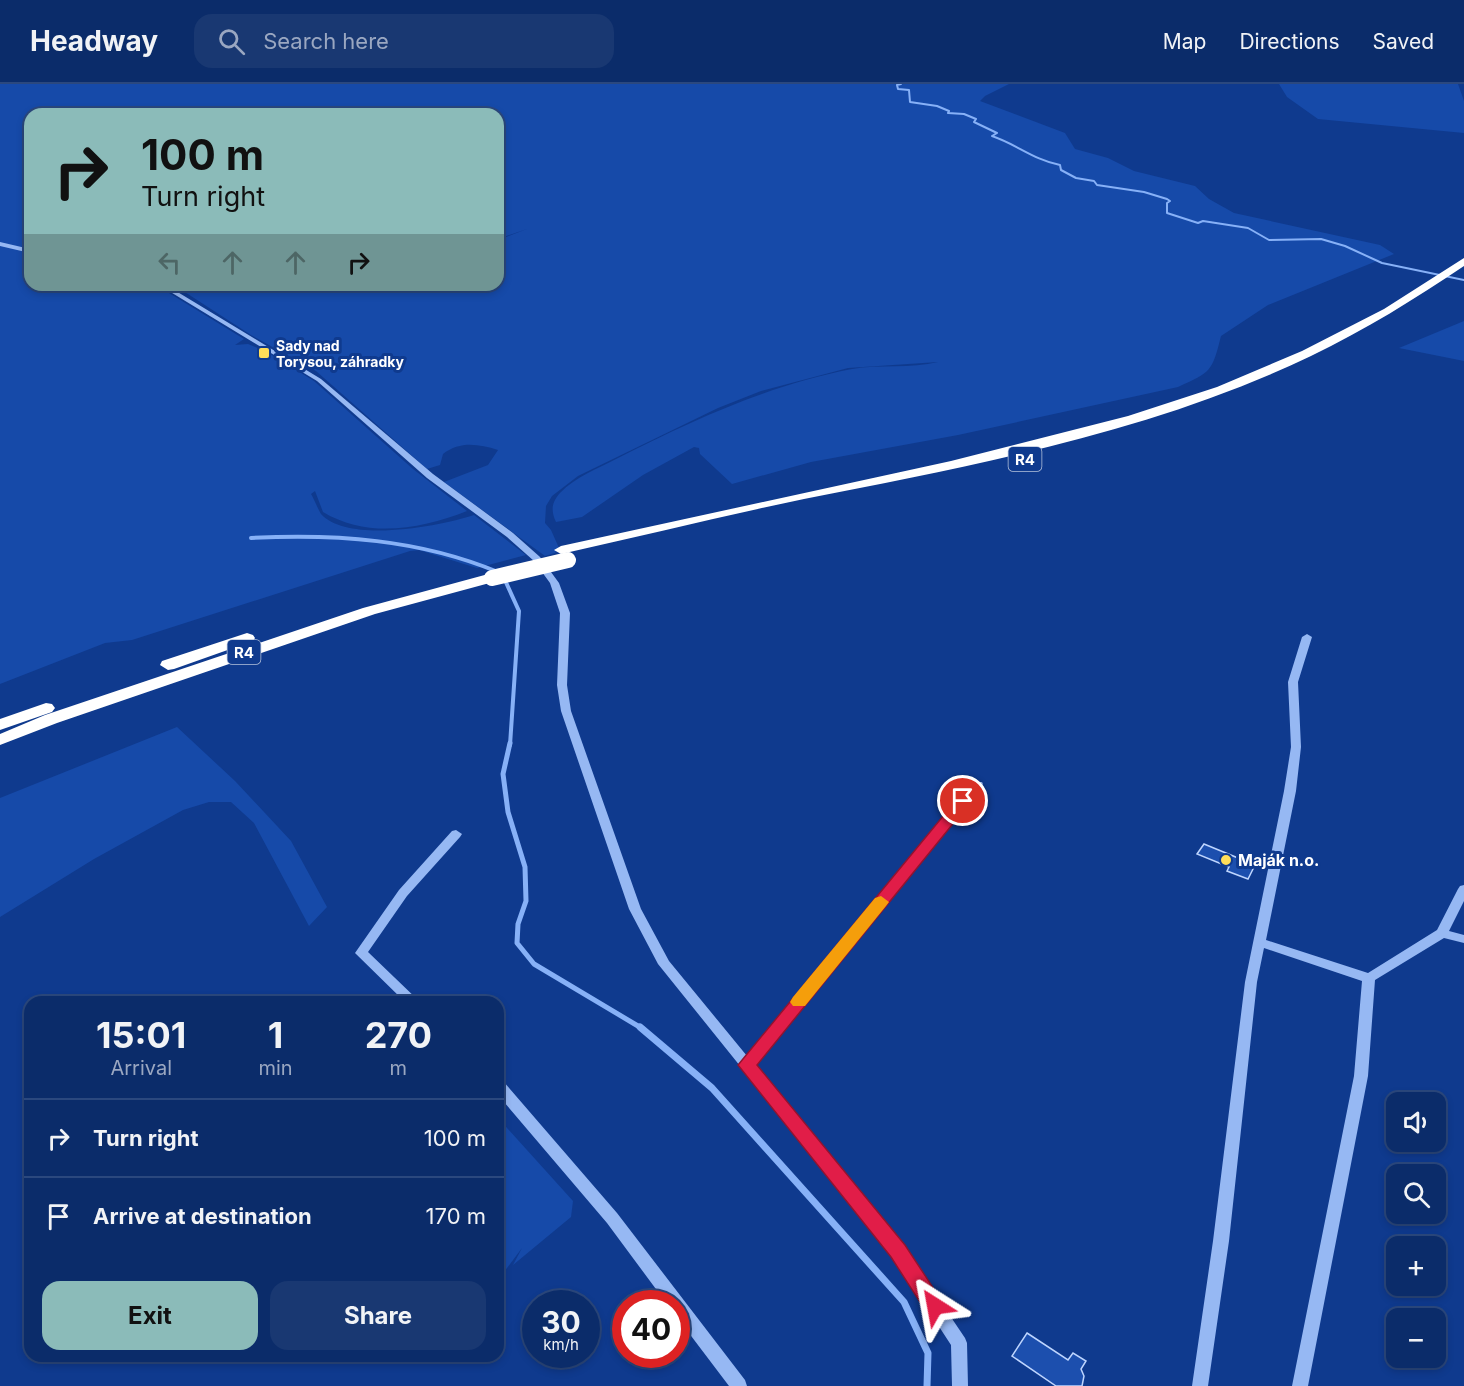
<!DOCTYPE html>
<html lang="en">
<head>
<meta charset="utf-8">
<style>
  body { margin:0; font-family:Inter,sans-serif; background:#193872; color:#f1f3f6; height:100vh; display:flex; flex-direction:column; font-size:22px; white-space:nowrap }
  * { box-sizing:border-box; margin:0 }
  p { font-size:20px; color:#9aa7c1 }
  .icon { flex:none; width:33px; height:33px; fill:none; stroke:currentColor; stroke-width:2; stroke-linecap:round; stroke-linejoin:round }
  .map { position:relative; flex:1; overflow:hidden }
  .sheet { position:absolute; left:24px; top:912px; width:480px; height:366px; display:flex; flex-direction:column; background:#0b2c6a; border-radius:18px; box-shadow:0 3px 9px #0003,0 0 0 2px #2b487e }
  .sheet>* { flex:none }
  .banner { position:absolute; left:24px; top:24px; width:480px; height:183px; border-radius:18px; box-shadow:0 3px 9px #0003,0 0 0 2px #2b487e; background:#8bbbb9; color:#111; overflow:hidden }
  .buttons { position:absolute; left:1386px; top:1008px; display:grid; gap:12px }
  .buttons a { display:grid; place-items:center; width:60px; height:60px; border-radius:12px; background:#0b2c6a; box-shadow:0 3px 9px #0003,0 0 0 2px #2b487e; font-size:30px }
  .speed { position:absolute; left:522px; top:1206px; display:flex; gap:12px; font-size:30px; font-weight:700; text-align:center }
  .speed>* { display:grid; place-content:center; width:78px; height:78px; border-radius:50%; background:#0b2c6a; box-shadow:0 3px 9px #0003,0 0 0 2px #2b487e; line-height:1 }
  .speed small { font-size:15px; font-weight:400 }
  .speed .limit { border:9px solid #d22; background:#fff; color:#111 }
  .pin { position:absolute; display:grid; place-items:center; width:51px; height:51px; color:#fff; margin:-26px; border:3px solid #fff; border-radius:50%; box-shadow:0 2px 6px #0007 }
  .me { position:absolute; width:66px; margin:-33px; rotate:326deg; stroke-linejoin:round; filter:drop-shadow(0 0 4px #0008) }
  .turn { display:flex; align-items:center; gap:21px; height:126px; padding:0 18px; font-size:27px }
  .turn .icon { width:78px; height:78px; stroke-width:2.5 }
  .turn b { display:block; font-size:42px; line-height:51px }
  .lanes { display:flex; align-items:center; height:57px; padding:0 18px; background:#0003; justify-content:center; gap:30px; direction:ltr }
  .lanes .off { opacity:.35 }
  .eta { display:flex; justify-content:space-evenly; align-items:center; height:102px; text-align:center }
  .eta b { font-size:36px; font-weight:700; line-height:42px }
  .button { display:flex; gap:12px; margin-top:auto; padding:12px 18px }
  .button a { flex:1; height:69px; border-radius:18px; background:#8bbbb9; color:#111; font-size:24px; font-weight:700; line-height:69px; text-align:center }
  .button a+a { background:#193872; color:#f1f3f6 }
  ul { padding:0; list-style:none }
  li { display:flex; align-items:center; gap:18px; height:78px; padding:0 18px; border-top:2px solid #2b487e }
  li div { flex:1 }
  li b { display:block; font-size:22px }
  li em { font-style:normal }
  header { display:flex; align-items:center; gap:36px; box-sizing:border-box; height:84px; padding:0 30px; background:#0b2c6a; border-bottom:2px solid #2b487e }
  header strong { font-size:28px }
  nav { display:flex; gap:33px; margin-inline-start:auto; font-size:21px }
  .search { width:420px; height:54px; background:#193872; display:flex; align-items:center; gap:15px; box-sizing:border-box; padding:0 21px; border-radius:18px; color:#9aa7c1; font-size:22px }
  .map>svg:first-child { display:block }
</style>
</head>
<body>
<header>
<strong>Headway</strong>
<div class="search"><svg class="icon" aria-label="search" viewBox="0 0 24 24"><circle cx="10" cy="10" r="6"/><path d="M15 15l6 6"/></svg>Search here</div>
<nav><a>Map</a><a>Directions</a><a>Saved</a></nav>
</header>
<div class="map">
<svg width="1464" height="1302" viewBox="0 0 1464 1302">
  <rect width="100%" height="100%" fill="#0f3a8e"/>
  <path fill="#164aa9" d="M0 0H1009L985 12 980 17 1065 49 1075 65 1108 74 1134 87 1195 102 1209 115 1234 129 1380 161 1394 170 1268 221 1221 252C1212 288 1211 288 1178 303L958 351 811 378 732 400 700 370 699 364 694 363 643 391 582 433 556 438C551 427 551 419 560 409 575 393 599 384 618 374 693 336 769 301 852 285 880 280 911 285 938 278L848 284 761 307 718 324 578 392 552 412 546 422 545 439 551 446 559 464 555 469 545 472 444 398 488 381 498 366C478 360 460 357 443 370L440 381 427 385 316 287 251 251 174 201H498V156L527 145 498 155V30H30V201H156L244 255 235 261 248 260 267 268 314 297 413 385 467 427C421 445 368 455 323 428L315 407 311 410C314 415 319 427 321 430 348 460 441 442 474 431L526 471 477 484 419 466 410 467 132 556 105 559 0 600Z
    M1279 0H1458L1464 17V49L1318 35 1287 13Z
    M1464 237V277L1399 264Z
    M177 643 235 697 291 757 327 823 309 842 254 739 231 718H209L183 726 94 775 0 833V714Z
    M498 1034 573 1117 571 1133 513 1181 522 1164 498 1196Z"/>
  <g fill="none" stroke-linecap="round" stroke-linejoin="round">
    <path stroke="#87b1f7" stroke-width="2" d="M901 0 897 1 898 5 909 6 910 18 937 22 949 27 948 29 964 30 976 35 974 38 997 49 992 52C1016 60 1034 76 1060 81L1061 86 1076 94 1094 97 1097 101 1144 108 1167 115 1170 117 1167 119V129L1198 139 1203 137 1248 144 1269 156 1321 155 1345 162 1382 179 1464 196"/>
    <path stroke="#87b1f7" stroke-width="4" d="M251 454C337 450 418 455 498 488
      M504 494 519 527 510 661"/>
    <path stroke="#87b1f7" stroke-width="5" d="M510 659 503 690 508 728 525 783 526 817 518 840 517 859 534 880 643 945"/>
    <path stroke="#87b1f7" stroke-width="7" d="M640 943 712 1004 904 1218 928 1269 927 1302"/>
  </g>
  <path fill="#1c4fae" stroke="#bed5fe" stroke-width="1.5" d="M1204 760 1255 781 1248 795 1227 787 1229 783 1197 770Z
    M1027 1249 1068 1276 1073 1269 1086 1277 1081 1285 1084 1292 1082 1302H1056L1012 1272Z"/>
  <g fill="none" stroke-linecap="round" stroke-linejoin="round">
    <path fill="#96b8f3" fill-rule="evenodd" d="M0 158 30 165V169L0 162Z
      M159 201H166L321 295 433 390 513 449 540 473 559 499 570 529 567 601 571 627 641 825 669 877 747 972 974 698H982L983 700 982 702 755 981 903 1162 965 1254 967 1259 968 1302H952L951 1261 893 1172 658 880 629 825 561 627 557 601 560 529 550 499 534 477 507 453 427 394 317 297Z
      M1307 550 1312 553 1298 598 1301 663 1296 707 1266 856 1368 889 1437 846 1458 805 1460 802 1464 801V817L1449 847 1464 851V859L1444 854 1375 896 1368 992 1308 1302H1292L1354 992 1362 897 1264 864 1257 898 1229 1157 1208 1302H1192L1213 1157 1245 898 1284 707 1291 663 1288 598 1302 553Z
      M456 746 462 750 460 753 407 812 368 868 420 918H405L355 869 399 806 452 747Z
      M498 995 503 997 617 1129 745 1296 747 1302H729L676 1232V1220H667L607 1139 498 1011Z"/>
    <path fill="#fff" fill-rule="evenodd" d="M1464 174V182C1415 215 1365 246 1311 272 1153 348 975 381 804 415 723 432 642 452 561 470L554 466 561 462 951 377 1128 332 1217 303 1302 267 1384 225Z
      M492 489 497 491 500 494 497 497 375 530 57 639 0 661V650L45 631 363 524Z
      M247 549 253 551 255 554 253 557 174 585 168 586 160 581 162 577Z
      M46 619 52 620 55 624 52 628 0 646V635Z"/>
    <path stroke="#fff" stroke-width="16" d="M492 494 568 476"/>
  </g>
  <path fill="#e11d48" stroke="#92132f" stroke-width="1.5" d="M963 713 969 714 971 717 969 720 757 981 905 1161 945 1222 942 1229 935 1232 927 1229 891 1173 738 981 958 714Z"/>
  <path fill="#f59e0b" d="M881 812 889 818 886 822 805 922H793L790 918 793 913 875 814Z"/>
  <g fill="#ffde59" stroke="#0f3a8e" stroke-width="2">
    <rect x="258" y="263" width="12" height="12" rx="3"/>
    <circle cx="1226" cy="776" r="6"/>
  </g>
  <g text-anchor="middle" dominant-baseline="central" stroke-width="6" stroke-linejoin="round" paint-order="stroke">
    <g font-size="14" font-weight="bold" fill="#fff" stroke="#0f3a8e" text-anchor="start">
      <text x="276" y="261">Sady nad<tspan x="276" dy="16">Torysou, záhradky</tspan></text>
    </g>
    <g fill="#0f3a8e" stroke="#b7c4dd" stroke-width="1.5">
      <rect x="1008.5" y="363" width="33" height="24" rx="4.5"/>
      <rect x="227.5" y="556" width="33" height="24" rx="4.5"/>
    </g>
    <g font-size="15" font-weight="bold" fill="#fff">
      <text x="1025" y="375">R4</text>
      <text x="244" y="568">R4</text>
    </g>
    <g font-size="16" font-weight="bold" fill="#fff" stroke="#0f3a8e" text-anchor="start">
      <text x="1238" y="776">Maják n.o.</text>
    </g>
  </g>
</svg>
<div class="buttons">
<a><svg class="icon" aria-label="sound" viewBox="0 0 24 24"><path d="M4 9h4l5-4v14l-5-4H4zM17 9q2 3 0 6"/></svg></a>
<a><svg class="icon" aria-label="search" viewBox="0 0 24 24"><circle cx="10" cy="10" r="6"/><path d="M15 15l6 6"/></svg></a>
<a>+</a>
<a>−</a>
</div>
<div class="speed"><div>30<small>km/h</small></div><div class="limit">40</div></div>
<div class="pin" style="left:963px;top:717px;background:#d93025"><svg class="icon" aria-label="arrive" viewBox="0 0 24 24"><path d="M6 21V4h12l-3 4 3 4H6"/></svg></div>
<svg class="me" style="left:935px;top:1222px" viewBox="-20 -20 40 40"><path d="M0-17L14 15 0 8-14 15z" fill="#e11d48" stroke="#fff" stroke-width="4"/></svg>
<div class="banner">
<div class="turn"><svg class="icon" aria-label="right" viewBox="0 0 24 24"><path d="M7 20v-9h11M14 6l5 5-5 5"/></svg><div><b>100 m</b>Turn right</div></div>
<div class="lanes"><svg class="icon off" aria-label="left" viewBox="0 0 24 24"><path d="M17 20v-9H6M10 6l-5 5 5 5"/></svg><svg class="icon off" aria-label="ahead" viewBox="0 0 24 24"><path d="M12 20V5M6 11l6-6 6 6"/></svg><svg class="icon off" aria-label="ahead" viewBox="0 0 24 24"><path d="M12 20V5M6 11l6-6 6 6"/></svg><svg class="icon" aria-label="right" viewBox="0 0 24 24"><path d="M7 20v-9h11M14 6l5 5-5 5"/></svg></div>
</div>
<section class="sheet">
<div class="eta">
<div><b>15:01</b><p>Arrival</p></div>
<div><b>1</b><p>min</p></div>
<div><b>270</b><p>m</p></div>
</div>
<ul>
<li><svg class="icon" aria-label="right" viewBox="0 0 24 24"><path d="M7 20v-9h11M14 6l5 5-5 5"/></svg><div><b>Turn right</b></div><em>100 m</em></li>
<li><svg class="icon" aria-label="arrive" viewBox="0 0 24 24"><path d="M6 21V4h12l-3 4 3 4H6"/></svg><div><b>Arrive at destination</b></div><em>170 m</em></li>
</ul>
<div class="button"><a>Exit</a><a>Share</a></div>
</section>
</div>
</body>
</html>
